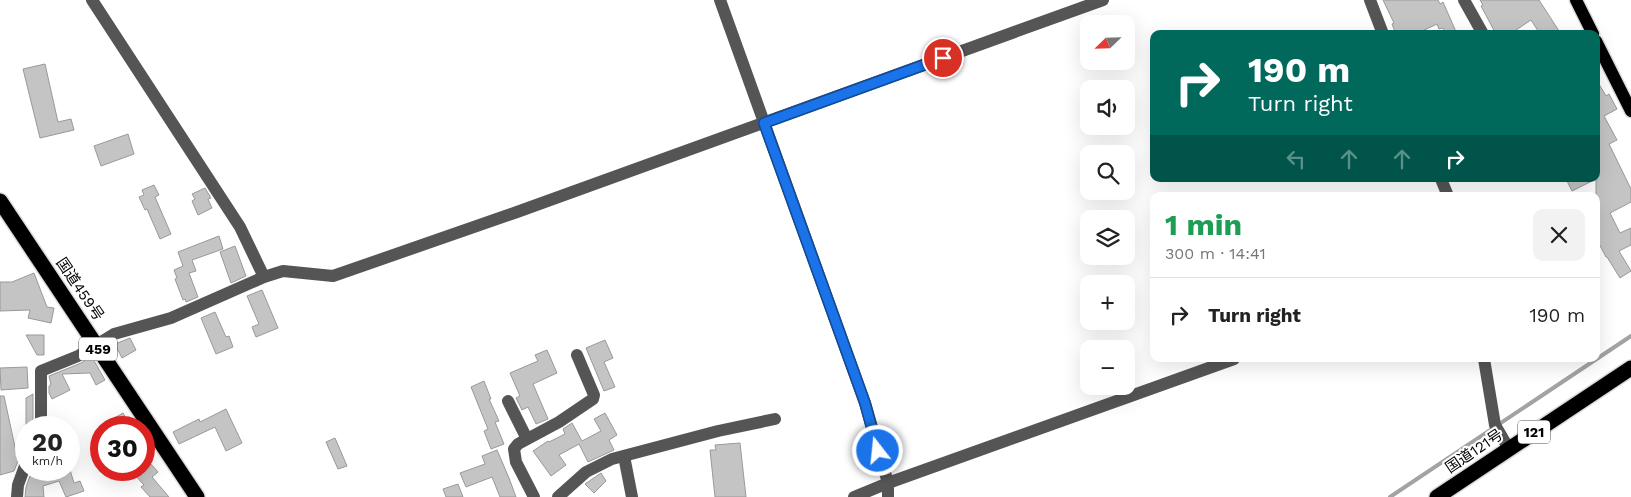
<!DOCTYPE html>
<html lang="en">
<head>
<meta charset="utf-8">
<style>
  body { margin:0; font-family:"Work Sans","Noto Sans JP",sans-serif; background:#f2f2f2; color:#222; height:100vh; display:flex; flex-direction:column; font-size:19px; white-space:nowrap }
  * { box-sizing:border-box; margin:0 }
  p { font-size:16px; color:#767676 }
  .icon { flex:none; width:28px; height:28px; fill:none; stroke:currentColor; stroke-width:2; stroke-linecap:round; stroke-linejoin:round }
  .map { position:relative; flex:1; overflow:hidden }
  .panel { position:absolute; left:1150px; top:192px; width:450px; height:170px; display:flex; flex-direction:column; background:#fff; border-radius:10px; box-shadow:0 5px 20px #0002 }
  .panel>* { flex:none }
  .guide { position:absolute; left:1150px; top:30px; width:450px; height:152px; border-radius:10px; box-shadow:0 5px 20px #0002; background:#00695c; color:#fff; overflow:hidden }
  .needle { width:32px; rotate:247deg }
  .tools { position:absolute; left:1080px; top:15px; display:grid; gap:10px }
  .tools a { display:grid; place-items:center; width:55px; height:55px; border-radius:10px; background:#fff; box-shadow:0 5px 20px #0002; font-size:25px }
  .speed { position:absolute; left:15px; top:416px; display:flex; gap:10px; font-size:25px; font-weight:700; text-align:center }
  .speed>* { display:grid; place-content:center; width:65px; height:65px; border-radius:50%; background:#fff; box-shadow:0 5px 20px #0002; line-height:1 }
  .speed small { font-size:12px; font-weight:400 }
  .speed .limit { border:8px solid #d22; background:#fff; color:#111 }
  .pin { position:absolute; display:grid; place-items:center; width:42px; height:42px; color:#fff; margin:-21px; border:2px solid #fff; border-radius:50%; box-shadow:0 1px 5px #0007 }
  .me { position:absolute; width:55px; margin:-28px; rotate:344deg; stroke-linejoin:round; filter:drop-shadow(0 0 4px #0008) }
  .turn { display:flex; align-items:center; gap:18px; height:105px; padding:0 15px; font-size:22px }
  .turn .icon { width:65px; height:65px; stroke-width:2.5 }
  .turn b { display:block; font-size:35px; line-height:42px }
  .lanes { display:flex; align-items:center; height:48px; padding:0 15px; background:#0003; justify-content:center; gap:25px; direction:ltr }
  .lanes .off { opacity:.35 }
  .round { display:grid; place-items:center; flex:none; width:52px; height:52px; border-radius:10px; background:#f2f2f2 }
  .overview { display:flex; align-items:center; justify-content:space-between; height:85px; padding:0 15px }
  h1 { font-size:30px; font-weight:700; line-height:38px; color:#1e9e55 }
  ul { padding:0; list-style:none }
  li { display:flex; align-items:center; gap:15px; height:75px; padding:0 15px; border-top:1px solid #e0e0e0 }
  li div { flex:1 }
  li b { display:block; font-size:19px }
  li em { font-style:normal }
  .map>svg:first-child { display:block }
</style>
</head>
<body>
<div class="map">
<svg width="1631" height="497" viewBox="0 0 1631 497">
  <rect width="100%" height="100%" fill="#fff"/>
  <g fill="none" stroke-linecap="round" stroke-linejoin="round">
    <path stroke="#a3a3a3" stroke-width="4" d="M1390 497 1631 336"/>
  </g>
  <path fill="#c4c4c4" stroke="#999" d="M1383 0H1438L1440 4 1443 2 1457 34H1446L1443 28 1439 29 1437 24 1416 34H1396L1392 24 1394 23Z
    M1480 0H1539L1561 34H1540L1531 20 1510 34H1496L1481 6 1483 5Z
    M45 64 58 122 71 119 74 130 40 138 23 69Z
    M1596 79 1606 96 1609 94 1617 109 1604 116 1617 140 1609 144 1631 189V202L1610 213 1620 233 1631 228V245L1619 251 1631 271 1620 278 1607 257H1606L1596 238V179L1572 191 1566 179H1596Z
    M128 134 134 154 101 166 94 146Z
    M154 185 159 195 155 197 171 234 160 239 147 209 145 210 139 197 144 195 142 190Z
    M205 188 211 198 208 199 212 208 198 215 192 201 195 199 192 194Z
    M219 236 223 249 192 260 196 271 189 273 198 297 186 302 185 299 183 300 175 279 177 278 174 270 183 266 178 252Z
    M235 246 246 276 231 283 220 252Z
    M34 273 47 307 54 308 51 323 28 318 30 310 0 311V282H12Z
    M262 290 278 328 256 337 252 327 259 324 247 296Z
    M215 312 226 337 229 336 233 347 216 354 201 318Z
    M26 335H44V355H37Z
    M130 338 136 350 122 358 115 344Z
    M605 340 613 358 604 362 615 387 604 391 586 348Z
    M547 350 557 373 533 384 548 419 536 424 528 407 522 410 516 398 520 396 510 373 538 361 535 355Z
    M92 357 105 380 96 385 90 373 62 374 70 390 52 399 49 393V386L51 385 49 376 81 363Z
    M27 367 28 388 1 390 0 368Z
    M484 381 491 399H489L499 421 495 422 504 444 491 449 484 431 488 429 471 387Z
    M33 394V428H26V398Z
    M0 396H4L18 461 14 471 0 475Z
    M226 409 242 443 226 451 215 427 179 444 173 432 199 419 200 422Z
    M123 413 132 428H115L111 420Z
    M605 413 617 435 609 440 614 450 588 462 579 444 559 455 566 465 551 476 533 451 548 441 549 442 565 434 563 429 572 423 582 441 601 431 594 419Z
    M335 438 347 466 338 469 326 442Z
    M740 443 746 497H715L710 450H716L715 445Z
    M497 450 509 478 516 497H500L492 477 466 487 460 473 485 464 482 456Z
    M149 462 158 472 152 477 169 497H150L141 487 144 485 134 474 140 470H144V467Z
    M58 470H70L74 483 80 481 84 491 66 497 59 481 43 486 44 497H25L26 487 30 476H54L52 472Z
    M601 473 606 481 594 493 585 484Z
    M458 484 463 497H446L443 489Z"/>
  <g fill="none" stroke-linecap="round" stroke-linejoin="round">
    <g stroke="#dbdbdb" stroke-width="15">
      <path id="major" d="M1576 0 1593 34
        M1596 41 1631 111"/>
    </g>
    <g stroke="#dbdbdb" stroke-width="18">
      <path id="highway" d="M0 201 197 497
        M1437 497 1631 368"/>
    </g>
    <path stroke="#555" stroke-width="12" d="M92 0 240 227 264 277
      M720 0 865 403 888 483V497
      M1370 0 1383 34
      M1464 0 1483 34
      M1441 179 1448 196
      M1484 359 1495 425 1509 449
      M508 401 527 439
      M41 428V371L78 356 114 334 171 318 264 277 283 271 333 276 517 212 1103 0
      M624 456 632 497
      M17 497 18 485 26 463
      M534 497 516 462 514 449 518 444 559 422 593 399 594 395 577 355
      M558 497 586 472 612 459 718 431 775 419
      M854 497 888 483 1234 359"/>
    <use href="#major" stroke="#000" stroke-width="12"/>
    <use href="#highway" stroke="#000" stroke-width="15"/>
  </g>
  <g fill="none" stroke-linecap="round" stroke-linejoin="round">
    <g stroke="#114b97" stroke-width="12">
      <path id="route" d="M878 451 865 403 764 123 943 58"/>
    </g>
    <use href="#route" stroke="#1a73e8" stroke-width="9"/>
  </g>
  <g text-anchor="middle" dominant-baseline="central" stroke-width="4" stroke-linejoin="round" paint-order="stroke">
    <g fill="#fff" stroke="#4c4c4c" stroke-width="1">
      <rect x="79" y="337.5" width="38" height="23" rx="4"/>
      <rect x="1518" y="420.5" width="32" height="23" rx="4"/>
    </g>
    <g font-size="14" font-weight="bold" fill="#000">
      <text x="98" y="349">459</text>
      <text x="1534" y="432">121</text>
    </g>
    <g font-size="15" fill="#000" stroke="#fff">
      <text transform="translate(80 289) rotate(56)">国道459号</text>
      <text transform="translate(1474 451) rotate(-34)">国道121号</text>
    </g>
  </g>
</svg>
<div class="tools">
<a><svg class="needle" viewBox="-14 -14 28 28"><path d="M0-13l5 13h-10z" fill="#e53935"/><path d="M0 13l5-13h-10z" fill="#767676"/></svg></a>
<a><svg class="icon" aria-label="sound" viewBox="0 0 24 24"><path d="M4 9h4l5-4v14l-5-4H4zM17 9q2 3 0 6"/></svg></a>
<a><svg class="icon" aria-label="search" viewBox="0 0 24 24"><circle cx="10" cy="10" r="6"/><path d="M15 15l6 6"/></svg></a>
<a><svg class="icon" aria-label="layers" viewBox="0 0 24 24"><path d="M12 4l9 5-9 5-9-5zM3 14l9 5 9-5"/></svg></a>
<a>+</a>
<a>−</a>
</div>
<div class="speed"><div>20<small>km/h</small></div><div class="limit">30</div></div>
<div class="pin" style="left:943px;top:58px;background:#d93025"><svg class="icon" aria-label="arrive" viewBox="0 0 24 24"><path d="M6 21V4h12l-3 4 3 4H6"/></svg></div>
<svg class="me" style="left:878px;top:451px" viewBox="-20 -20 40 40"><circle r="17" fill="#1a73e8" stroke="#fff" stroke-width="3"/><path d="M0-11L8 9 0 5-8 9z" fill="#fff"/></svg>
<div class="guide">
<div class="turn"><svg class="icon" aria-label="right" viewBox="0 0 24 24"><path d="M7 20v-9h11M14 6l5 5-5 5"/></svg><div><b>190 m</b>Turn right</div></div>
<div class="lanes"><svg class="icon off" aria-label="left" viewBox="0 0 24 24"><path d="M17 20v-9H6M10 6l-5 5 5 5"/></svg><svg class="icon off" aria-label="ahead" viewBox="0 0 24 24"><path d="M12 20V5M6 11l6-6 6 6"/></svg><svg class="icon off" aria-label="ahead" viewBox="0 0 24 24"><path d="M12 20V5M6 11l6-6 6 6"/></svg><svg class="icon" aria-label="right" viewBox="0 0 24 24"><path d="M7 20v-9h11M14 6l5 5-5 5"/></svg></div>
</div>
<section class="panel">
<div class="overview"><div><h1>1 min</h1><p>300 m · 14:41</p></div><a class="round"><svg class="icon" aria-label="close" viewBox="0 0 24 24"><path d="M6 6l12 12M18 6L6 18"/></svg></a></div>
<ul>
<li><svg class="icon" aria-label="right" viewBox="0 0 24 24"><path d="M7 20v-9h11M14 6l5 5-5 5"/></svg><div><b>Turn right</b></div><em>190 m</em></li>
</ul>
</section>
</div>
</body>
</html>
